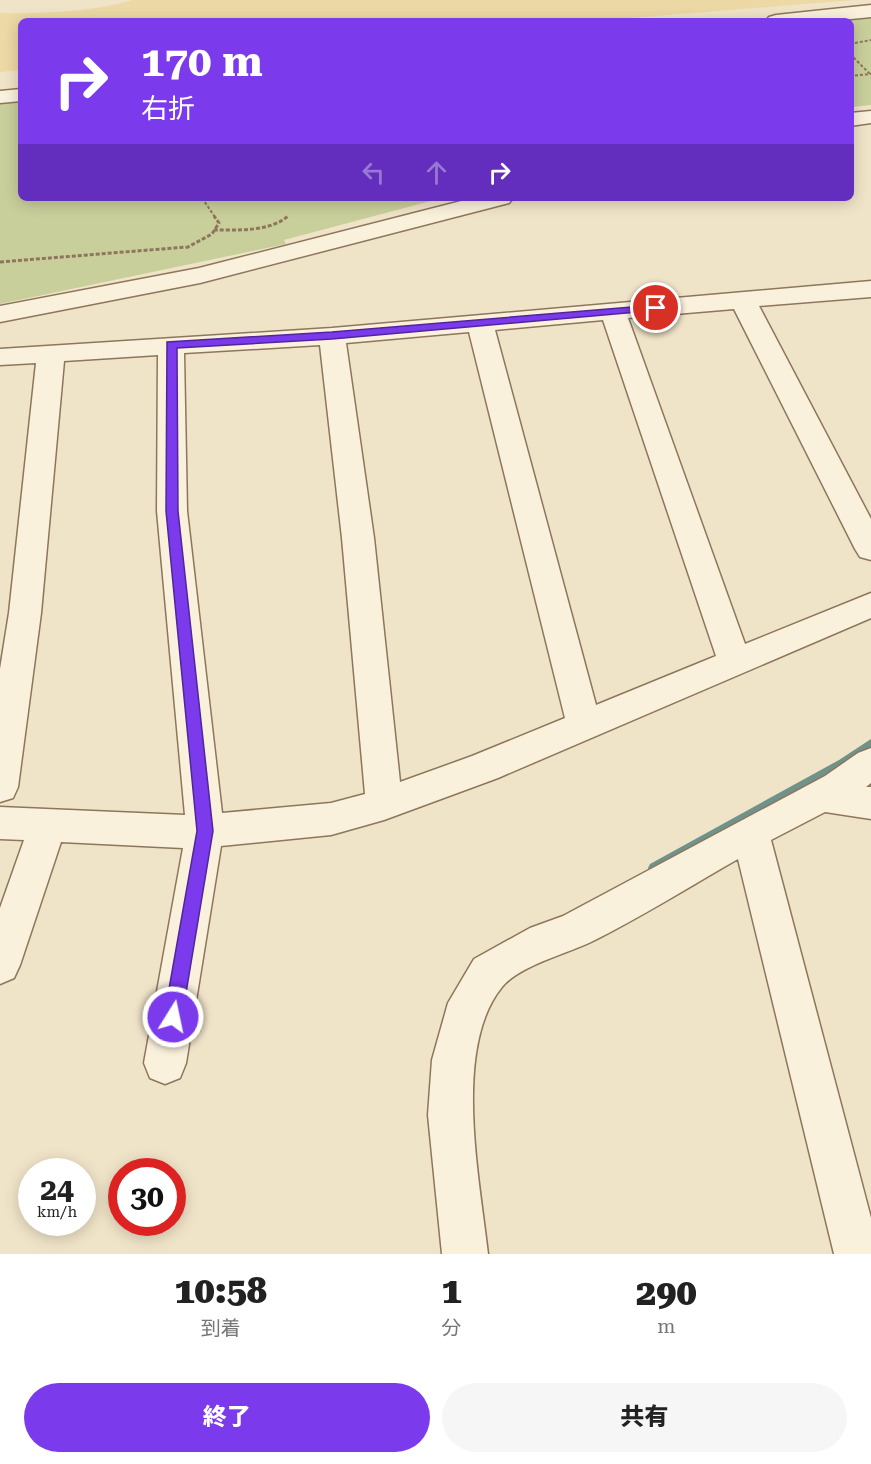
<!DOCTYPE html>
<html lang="ja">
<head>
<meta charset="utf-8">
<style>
  body { margin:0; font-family:"Roboto Serif","Noto Sans JP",serif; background:#f6f6f6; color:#222; height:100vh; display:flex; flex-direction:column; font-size:22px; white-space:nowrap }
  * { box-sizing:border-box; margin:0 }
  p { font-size:20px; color:#767676 }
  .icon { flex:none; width:33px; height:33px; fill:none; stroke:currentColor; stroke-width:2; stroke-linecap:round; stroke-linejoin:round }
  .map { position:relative; height:1254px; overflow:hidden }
  .side { display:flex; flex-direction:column; background:#fff; flex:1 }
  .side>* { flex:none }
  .banner { position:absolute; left:18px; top:18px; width:836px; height:183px; border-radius:9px; box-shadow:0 3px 15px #0003; background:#7c3aed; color:#fff; overflow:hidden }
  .speed { position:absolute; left:18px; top:1158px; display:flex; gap:12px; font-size:30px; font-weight:700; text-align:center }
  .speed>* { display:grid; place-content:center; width:78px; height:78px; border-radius:50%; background:#fff; box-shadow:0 3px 15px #0003; line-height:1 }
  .speed small { font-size:15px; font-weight:400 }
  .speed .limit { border:9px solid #d22; background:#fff; color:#111 }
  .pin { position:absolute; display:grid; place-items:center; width:51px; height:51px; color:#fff; margin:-26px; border:3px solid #fff; border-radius:50%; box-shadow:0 2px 6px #0007 }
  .me { position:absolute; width:66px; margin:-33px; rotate:10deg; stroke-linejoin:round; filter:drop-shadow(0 0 4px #0008) }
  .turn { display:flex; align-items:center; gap:21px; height:126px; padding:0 24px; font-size:27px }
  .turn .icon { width:78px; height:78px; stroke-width:2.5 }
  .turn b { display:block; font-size:42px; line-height:51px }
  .lanes { display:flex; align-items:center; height:57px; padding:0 24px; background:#0003; justify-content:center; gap:30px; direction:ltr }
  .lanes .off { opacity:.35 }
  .eta { display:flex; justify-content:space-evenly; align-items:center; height:102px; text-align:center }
  .eta b { font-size:36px; font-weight:800; line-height:42px }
  .button { display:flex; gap:12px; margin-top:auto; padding:12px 24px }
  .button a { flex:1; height:69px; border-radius:36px; background:#7c3aed; color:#fff; font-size:24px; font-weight:800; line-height:69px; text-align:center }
  .button a+a { background:#f6f6f6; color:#222 }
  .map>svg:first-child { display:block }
</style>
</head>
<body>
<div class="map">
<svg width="871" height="1254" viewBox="0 0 871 1254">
  <rect width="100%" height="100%" fill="#f0e4c8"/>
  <path fill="#c9cf9b" d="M871 14V105L851 107 850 21H805Z
    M21 100V198H442L284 240 286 244 0 304V102Z"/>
  <path fill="#ecd9a5" d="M133 0H855L592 21H21V70L0 72V13C44 14 91 12 133 0Z"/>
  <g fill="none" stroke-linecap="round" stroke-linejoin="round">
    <path fill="#6f938a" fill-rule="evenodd" d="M871 739V750L847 766 658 872 654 873 650 872 648 868 650 864 839 760Z"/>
    <g stroke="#8d765c" stroke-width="3">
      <path id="minor" d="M871 5V17L831 21H766L769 17 776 15Z
        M21 89V101L0 103V91Z
        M871 111V123L850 126V113Z
        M473 198H513L509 203 200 283 0 322V306L199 268Z
        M871 281V297L759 306 871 519V560L860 557 855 549 734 309 628 318 745 644 871 593V618L498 778 384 820 331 835 221 846 186 1063 180 1078 165 1084 150 1078 144 1063 183 848 61 842 20 965 14 978 0 984V908L24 840 0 839V807L185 815 157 511 158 355 64 361 41 613 18 787 13 798 0 802V669L9 613 36 363 0 365V349L332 328ZM603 320 716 656 596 705 495 330ZM469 332 565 718 472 756 400 782 374 538 346 343ZM320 345 342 538 365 794 331 803 222 813 187 511 184 353Z
        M871 748V783L866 787H871V819L825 812 771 840 871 1218V1254H834L738 859C689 887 641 917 591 942 566 954 519 966 502 987 452 1048 480 1181 488 1254H442L428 1115 432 1060 448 1003 474 959 530 928 563 916 825 776 858 753Z"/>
    </g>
    <path stroke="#8d765c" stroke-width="2" stroke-dasharray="3 2" stroke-linecap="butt" d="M850 44 871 40
      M850 54 870 74
      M850 76 871 74
      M202 198 215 217"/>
    <path stroke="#8d765c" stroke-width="3" stroke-dasharray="4 2" stroke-linecap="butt" d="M214 230C237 230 270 232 288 216
      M186 248 212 234 219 223 214 216
      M0 262 186 247"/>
    <use href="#minor" fill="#faf1dc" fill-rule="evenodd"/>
  </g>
  <path fill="#7c3aed" stroke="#51269a" stroke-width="1.5" d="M656 305 661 308 660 310 332 339 177 348 178 511 213 831 182 1017 179 1023 173 1025 167 1023 164 1017 197 831 166 511 167 342 332 332Z"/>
</svg>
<div class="speed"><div>24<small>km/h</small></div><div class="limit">30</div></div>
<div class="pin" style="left:656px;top:308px;background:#d93025"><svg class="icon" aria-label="arrive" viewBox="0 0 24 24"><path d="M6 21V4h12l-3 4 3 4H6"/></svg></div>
<svg class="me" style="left:173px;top:1017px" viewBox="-20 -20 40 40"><circle r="17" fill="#7c3aed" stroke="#fff" stroke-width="3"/><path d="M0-11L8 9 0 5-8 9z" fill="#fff"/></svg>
<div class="banner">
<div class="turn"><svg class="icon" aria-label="right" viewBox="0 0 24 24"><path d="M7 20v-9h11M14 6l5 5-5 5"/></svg><div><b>170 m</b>右折</div></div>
<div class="lanes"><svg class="icon off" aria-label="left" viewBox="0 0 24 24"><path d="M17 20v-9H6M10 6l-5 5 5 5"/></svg><svg class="icon off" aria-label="ahead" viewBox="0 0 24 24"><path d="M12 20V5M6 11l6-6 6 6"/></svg><svg class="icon" aria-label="right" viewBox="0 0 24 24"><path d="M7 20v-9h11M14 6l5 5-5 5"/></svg></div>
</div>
</div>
<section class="side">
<div class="eta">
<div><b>10:58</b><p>到着</p></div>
<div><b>1</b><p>分</p></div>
<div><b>290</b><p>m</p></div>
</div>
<div class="button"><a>終了</a><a>共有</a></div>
</section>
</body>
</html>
